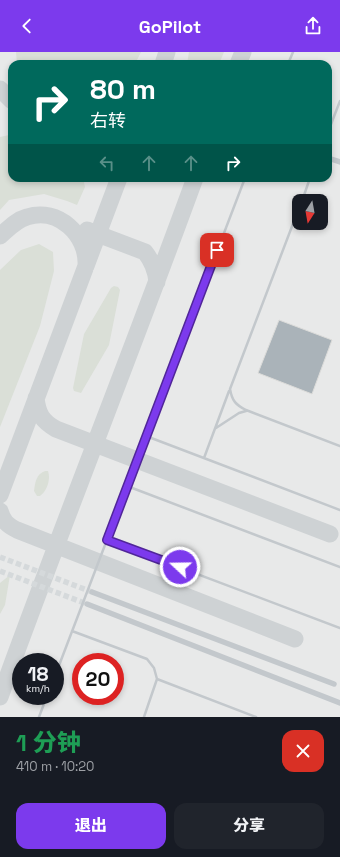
<!DOCTYPE html>
<html lang="zh">
<head>
<meta charset="utf-8">
<style>
  body { margin:0; font-family:"Space Grotesk","Noto Sans SC",sans-serif; background:#20242c; color:#f1f3f6; height:100vh; display:flex; flex-direction:column; font-size:15px; white-space:nowrap }
  * { box-sizing:border-box; margin:0 }
  p { font-size:13px; color:#9ea1a6 }
  .icon { flex:none; width:22px; height:22px; fill:none; stroke:currentColor; stroke-width:2; stroke-linecap:round; stroke-linejoin:round }
  .map { position:relative; height:665px; overflow:hidden }
  .details { display:flex; flex-direction:column; background:#171b24; flex:1 }
  .details>* { flex:none }
  .top-card { position:absolute; left:8px; top:8px; width:324px; height:122px; border-radius:12px; box-shadow:0 2px 6px #0003; background:#00695c; color:#fff; overflow:hidden }
  .needle { width:26px; rotate:191deg }
  .fabs { position:absolute; left:292px; top:142px; display:grid; gap:8px }
  .fabs a { display:grid; place-items:center; width:36px; height:36px; border-radius:8px; background:#171b24; box-shadow:0 2px 6px #0003; font-size:20px }
  .speed { position:absolute; left:12px; top:601px; display:flex; gap:8px; font-size:20px; font-weight:700; text-align:center }
  .speed>* { display:grid; place-content:center; width:52px; height:52px; border-radius:50%; background:#171b24; box-shadow:0 2px 6px #0003; line-height:1 }
  .speed small { font-size:10px; font-weight:400 }
  .speed .limit { border:6px solid #d22; background:#fff; color:#111 }
  .pin { position:absolute; display:grid; place-items:center; width:34px; height:34px; color:#fff; margin:-17px; border-radius:8px; box-shadow:0 2px 6px #0006 }
  .me { position:absolute; width:44px; margin:-22px; rotate:291deg; stroke-linejoin:round; filter:drop-shadow(0 0 3px #0008) }
  .turn { display:flex; align-items:center; gap:14px; height:84px; padding:0 16px; font-size:18px }
  .turn .icon { width:52px; height:52px; stroke-width:2.5 }
  .turn b { display:block; font-size:28px; line-height:34px }
  .lanes { display:flex; align-items:center; height:38px; padding:0 16px; background:#0003; justify-content:center; gap:20px; direction:ltr }
  .lanes .off { opacity:.35 }
  .round { display:grid; place-items:center; flex:none; width:42px; height:42px; border-radius:12px; background:#20242c }
  .overview { display:flex; align-items:center; justify-content:space-between; height:68px; padding:0 16px }
  h1 { font-size:24px; font-weight:800; line-height:30px; color:#1e9e55 }
  .button { display:flex; gap:8px; margin-top:auto; padding:8px 16px }
  .button a { flex:1; height:46px; border-radius:12px; background:#7c3aed; color:#fff; font-size:16px; font-weight:800; line-height:46px; text-align:center }
  .button a+a { background:#20242c; color:#f1f3f6 }
  header { display:flex; justify-content:space-between; align-items:center; height:52px; padding:0 16px; background:#7c3aed; color:#fff; font-size:18px; font-weight:800 }
  .map>svg:first-child { display:block }
</style>
</head>
<body>
<header><svg class="icon" aria-label="back" viewBox="0 0 24 24"><path d="M15 5l-7 7 7 7"/></svg>GoPilot<svg class="icon" aria-label="share" viewBox="0 0 24 24"><path d="M12 15V3M7 8l5-5 5 5M5 13v7h14v-7"/></svg></header>
<div class="map">
<svg width="340" height="665" viewBox="0 0 340 665">
  <rect width="100%" height="100%" fill="#fafaf8"/>
  <path fill="#e8e9e9" fill-rule="evenodd" d="M0 0H340V665H0ZM12 12H328V126H12ZM299 149H321V171H299ZM21 610H55V644H21ZM81 610H115V644H81Z"/>
  <path fill="#dadfd7" d="M16 0H141L135 12H17Z
    M189 0H224L219 12H187Z
    M9 83 12 84V126H83L85 135 77 153 67 149 44 142 9 148 0 158V85Z
    M39 192 53 200 54 219 40 274 0 375V218L21 198Z
    M114 234 118 235 120 238 109 293 81 341 74 339 73 336 84 282 111 236Z
    M45 419H48C51 427 47 439 40 444H37L34 439C35 431 36 422 45 419Z
    M10 523 5 553 0 562V531Z"/>
  <g fill="none" stroke-linecap="round" stroke-linejoin="round">
    <path stroke="#ced2d4" stroke-width="17" d="M163 12 167 0
      M238 12 243 0
      M0 37 12 49
      M87 178 145 200C152 209 156 218 157 230
      M0 184C8 177 16 168 27 165 58 155 88 183 86 214
      M36 346C38 362 42 369 56 377L330 482
      M0 443 119 126
      M0 459C3 469 7 473 17 478L295 587
      M0 645C63 471 132 299 195 126"/>
  </g>
  <path fill="#aab3b9" stroke="#dcdcda" d="M279 268 332 288 312 342 258 321Z"/>
  <g fill="none" stroke-linecap="round" stroke-linejoin="round">
    <path stroke="#d5d9db" stroke-width="5.5" stroke-dasharray="5.5 3" stroke-linecap="butt" d="M0 505 92 540
      M0 519 87 552"/>
    <path stroke="#c3c8cc" stroke-width="2.5" d="M288 12 293 0
      M328 80 340 49
      M302 149 310 126
      M299 156 230 337C232 349 236 353 246 358L340 394
      M216 376 239 361 246 359
      M146 384 340 458
      M204 406 229 339
      M127 434 340 515
      M107 488 340 576
      M72 579 147 607 154 616 157 627 256 665
      M55 624 245 126
      M39 665 47 644
      M144 665 157 627"/>
    <path stroke="#c3c8cc" stroke-width="5.5" d="M328 106 340 110
      M92 540 334 632
      M87 552 340 651"/>
  </g>
  <g fill="none" stroke-linecap="round" stroke-linejoin="round">
    <g stroke="#51269a" stroke-width="10">
      <path id="route" d="M180 515 107 488 217 198"/>
    </g>
    <use href="#route" stroke="#7c3aed" stroke-width="7"/>
  </g>
</svg>
<div class="fabs">
<a><svg class="needle" viewBox="-14 -14 28 28"><path d="M0-13l5 13h-10z" fill="#e53935"/><path d="M0 13l5-13h-10z" fill="#9ea1a6"/></svg></a>
</div>
<div class="speed"><div>18<small>km/h</small></div><div class="limit">20</div></div>
<div class="pin" style="left:217px;top:198px;background:#d93025"><svg class="icon" aria-label="arrive" viewBox="0 0 24 24"><path d="M6 21V4h12l-3 4 3 4H6"/></svg></div>
<svg class="me" style="left:180px;top:515px" viewBox="-20 -20 40 40"><circle r="17" fill="#7c3aed" stroke="#fff" stroke-width="3"/><path d="M0-11L8 9 0 5-8 9z" fill="#fff"/></svg>
<div class="top-card">
<div class="turn"><svg class="icon" aria-label="right" viewBox="0 0 24 24"><path d="M7 20v-9h11M14 6l5 5-5 5"/></svg><div><b>80 m</b>右转</div></div>
<div class="lanes"><svg class="icon off" aria-label="left" viewBox="0 0 24 24"><path d="M17 20v-9H6M10 6l-5 5 5 5"/></svg><svg class="icon off" aria-label="ahead" viewBox="0 0 24 24"><path d="M12 20V5M6 11l6-6 6 6"/></svg><svg class="icon off" aria-label="ahead" viewBox="0 0 24 24"><path d="M12 20V5M6 11l6-6 6 6"/></svg><svg class="icon" aria-label="right" viewBox="0 0 24 24"><path d="M7 20v-9h11M14 6l5 5-5 5"/></svg></div>
</div>
</div>
<section class="details">
<div class="overview"><div><h1>1 分钟</h1><p>410 m · 10:20</p></div><a class="round" style="background:#d93025;color:#fff"><svg class="icon" aria-label="close" viewBox="0 0 24 24"><path d="M6 6l12 12M18 6L6 18"/></svg></a></div>
<div class="button"><a>退出</a><a>分享</a></div>
</section>
</body>
</html>
